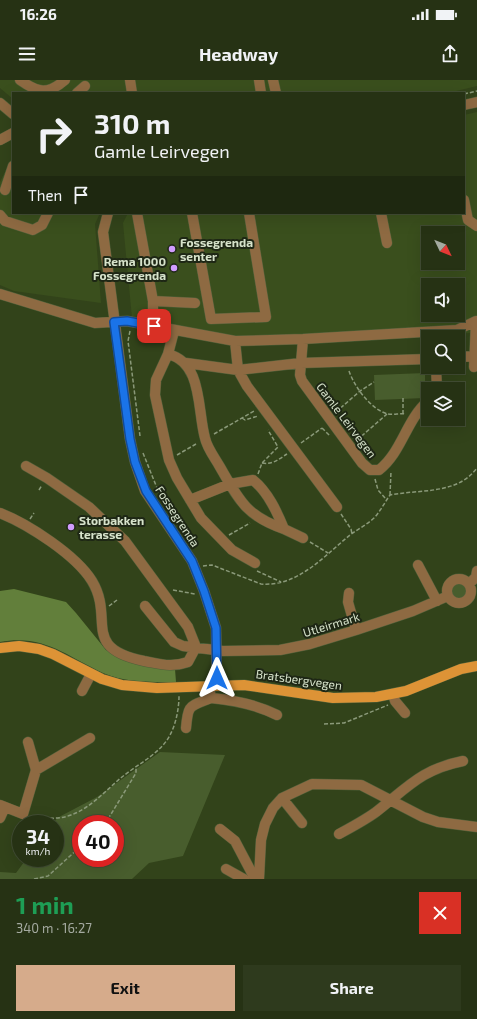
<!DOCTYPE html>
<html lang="en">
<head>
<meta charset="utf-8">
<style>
  body { margin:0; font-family:"Exo 2",sans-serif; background:#2e3a1d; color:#f1f3f6; height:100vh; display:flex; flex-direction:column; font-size:15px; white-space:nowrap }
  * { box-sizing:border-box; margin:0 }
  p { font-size:13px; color:#a4aaa0 }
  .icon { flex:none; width:22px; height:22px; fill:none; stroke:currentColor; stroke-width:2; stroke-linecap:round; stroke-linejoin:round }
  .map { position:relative; height:799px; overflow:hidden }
  .drawer { display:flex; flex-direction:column; background:#263214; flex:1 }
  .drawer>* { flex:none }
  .hud { position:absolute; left:12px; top:12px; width:453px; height:122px; border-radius:0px; box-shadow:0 4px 16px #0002,0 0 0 1px #424d34; background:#263214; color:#f1f3f6; overflow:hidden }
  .needle { width:26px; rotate:133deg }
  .fabs { position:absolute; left:421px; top:146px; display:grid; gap:8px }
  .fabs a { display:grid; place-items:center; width:44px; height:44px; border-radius:0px; background:#263214; box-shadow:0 4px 16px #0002,0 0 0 1px #424d34; font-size:20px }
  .speed { position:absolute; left:12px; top:735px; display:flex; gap:8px; font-size:20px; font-weight:700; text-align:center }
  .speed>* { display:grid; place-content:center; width:52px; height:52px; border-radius:50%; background:#263214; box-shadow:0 4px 16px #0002,0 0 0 1px #424d34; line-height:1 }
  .speed small { font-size:10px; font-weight:400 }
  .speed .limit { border:6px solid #d22; background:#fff; color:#111 }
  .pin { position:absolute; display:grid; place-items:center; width:34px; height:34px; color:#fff; margin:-17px; border-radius:8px; box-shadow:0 2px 6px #0006 }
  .me { position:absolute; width:44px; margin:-22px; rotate:0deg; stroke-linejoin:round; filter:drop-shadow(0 0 3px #0008) }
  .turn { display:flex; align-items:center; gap:14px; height:84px; padding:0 16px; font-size:18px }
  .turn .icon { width:52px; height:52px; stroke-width:2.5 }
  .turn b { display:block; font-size:28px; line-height:34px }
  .then { display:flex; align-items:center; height:38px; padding:0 16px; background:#0003; gap:8px; font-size:15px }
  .round { display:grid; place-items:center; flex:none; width:42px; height:42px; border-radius:0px; background:#2e3a1d }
  .headline { display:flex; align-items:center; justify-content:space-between; height:68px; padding:0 16px }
  h1 { font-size:24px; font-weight:700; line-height:30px; color:#1e9e55 }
  .action { display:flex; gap:8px; margin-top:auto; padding:8px 16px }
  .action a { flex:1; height:46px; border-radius:0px; background:#d6ab8b; color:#111; font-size:16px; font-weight:700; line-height:46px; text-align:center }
  .action a+a { background:#2e3a1d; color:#f1f3f6 }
  .status { display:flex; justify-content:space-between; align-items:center; height:28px; padding:0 20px; background:#263214; direction:ltr }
  .status svg { height:11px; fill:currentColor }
  header { display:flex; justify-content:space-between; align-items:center; height:52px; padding:0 16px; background:#263214; font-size:18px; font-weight:700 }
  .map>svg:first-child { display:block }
</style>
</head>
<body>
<div class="status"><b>16:26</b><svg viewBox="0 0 49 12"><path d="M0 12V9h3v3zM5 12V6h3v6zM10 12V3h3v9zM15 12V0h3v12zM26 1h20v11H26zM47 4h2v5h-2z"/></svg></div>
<header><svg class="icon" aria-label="menu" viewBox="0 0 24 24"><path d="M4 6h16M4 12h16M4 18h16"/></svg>Headway<svg class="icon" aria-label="share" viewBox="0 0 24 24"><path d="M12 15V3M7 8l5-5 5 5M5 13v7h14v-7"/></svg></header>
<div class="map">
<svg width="477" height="799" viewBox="0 0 477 799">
  <rect width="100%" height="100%" fill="#32431a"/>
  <path fill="#3a4f1d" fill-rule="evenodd" d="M0 0H477V6L448 13H13V19L0 8Z
    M477 32V253L234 258 132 238 123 143 128 133H464V35ZM428 153H458V183H428ZM428 205H458V235H428Z
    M13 75V133H100L95 144 101 223 14 211 0 205V102Z"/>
  <path fill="#485d2d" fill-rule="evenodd" d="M425 293V318L375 320 374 295Z
    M450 511a9 9 0 1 1 18 0a9 9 0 1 1-18 0Z
    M160 672 225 675 183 776 149 783 132 799H0V792L16 793 27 778H55V744H53L57 738 97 717ZM81 744H115V778H81Z"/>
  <path fill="#627f3b" d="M14 509 66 522 76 533 106 570 136 581 175 589 176 602C152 602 126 603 103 593 66 576 44 554 0 562V511Z"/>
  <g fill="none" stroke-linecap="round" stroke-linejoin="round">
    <g stroke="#50603a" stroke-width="11">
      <path id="minor" d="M20 0C38 13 48 15 65 0
        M130 0 132 13
        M259 0 261 13
        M273 0 276 13
        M77 13 85 6
        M0 23 13 34
        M464 25 477 22
        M0 60 13 53
        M5 110 13 86
        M464 120 468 140 477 146
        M108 133 103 152 130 359 135 382 145 411 192 481 204 511 216 548 217 605
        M137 133 153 221V246
        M192 133 211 239 266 237 249 133
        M381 133 387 163
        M0 135 5 141 33 150 42 145 48 133
        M0 214 95 243 127 241 235 261 303 259 457 250 476 241 474 287
        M153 221 195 223
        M174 251 168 274 156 300 155 315 169 380 177 398 201 438 232 470 255 483
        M303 259 300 295 302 301 362 383 370 390H379C402 372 406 340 428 321
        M235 261 238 290 247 306 337 427
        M168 274C203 283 197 329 205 358 207 368 215 378 220 387 239 420 246 436 284 449
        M458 277 474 276
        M186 283 238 290 301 283 428 279
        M436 287 437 309
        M190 420 230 404 253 400C268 412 277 432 284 449L303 458
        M0 433C28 444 76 475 92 501 115 539 80 568 144 581 161 584 171 588 188 582L196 567 188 547 125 461 89 427 47 398 26 386
        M418 485 437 521
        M447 511a12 12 0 1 1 24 0a12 12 0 1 1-24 0Z
        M469 504 476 497 477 491
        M349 513 348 522 356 550
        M145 526 174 562 183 566 223 571 280 570 310 564 356 550 413 531 448 516
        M209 606 211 618C233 620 257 625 277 635
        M82 611 91 594
        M393 614 395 621 405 633
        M186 648C188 624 189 627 211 618
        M36 690 90 658
        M282 718 302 743
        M0 725 23 734 36 690 28 662
        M0 738 5 727
        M220 749 235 761 255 799
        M339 754C352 747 365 740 376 732 408 707 422 689 463 681
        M226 789 244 799
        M259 799 261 760 265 744 273 728 282 718 312 704 361 705 423 737 438 742 477 747"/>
    </g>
    <g stroke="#50603a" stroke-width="11">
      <path id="major" d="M0 568 19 566 39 569 53 574 102 599 122 605 157 608 244 605 333 618 376 617 406 611 461 589 477 586"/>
    </g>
    <path stroke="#8a9979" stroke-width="1.5" stroke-dasharray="4 2" stroke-linecap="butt" d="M464 14 477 11
      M130 251 128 261 140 356
      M458 260H466
      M349 291C354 306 371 330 388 334 394 335 400 333 406 334
      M403 318V334
      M336 332 360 311 374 302
      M242 338 245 340 258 336
      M322 348 330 356
      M214 354 254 331
      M357 360 387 334
      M301 363 322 348
      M143 373 157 408 171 431
      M177 375 196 364
      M262 383C273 385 279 379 287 374
      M258 394 262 383 278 367 268 350
      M375 399 378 410 386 419
      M39 410 42 405
      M390 415 391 391
      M341 434 351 449 352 454
      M30 439 34 433
      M229 455 250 443
      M310 462 328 473
      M203 486 212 485 261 504C298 507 324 476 350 455 358 449 368 444 375 437 381 430 385 422 390 415 420 409 457 415 477 388
      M257 491 281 502
      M173 510 195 514
      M109 526 117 520
      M324 644 344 643 388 625
      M32 736C46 738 58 740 71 735 91 728 106 710 122 697 138 684 161 673 170 655 176 644 179 628 179 616
      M105 744 136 693V687
      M34 799 48 796 81 766"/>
    <use href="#minor" stroke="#8e6a42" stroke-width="10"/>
    <use href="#major" stroke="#dd9336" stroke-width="10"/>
  </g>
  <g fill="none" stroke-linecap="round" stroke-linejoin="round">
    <g stroke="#114b97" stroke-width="10">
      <path id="route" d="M154 246 127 241 114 242 130 359 135 382 146 411 192 481 204 511 216 548 217 598"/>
    </g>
    <use href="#route" stroke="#1a73e8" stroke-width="7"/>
  </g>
  <g fill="#d19dfe" stroke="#1e2715" stroke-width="1.5">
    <circle cx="172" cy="169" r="4"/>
    <circle cx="174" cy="188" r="4"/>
    <circle cx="71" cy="447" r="4"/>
  </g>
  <g text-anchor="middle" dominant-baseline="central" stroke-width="4" stroke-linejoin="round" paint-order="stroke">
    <g font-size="12" font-weight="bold" fill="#d7e3cb" stroke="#1e2715" text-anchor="start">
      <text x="180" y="162">Fossegrenda<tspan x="180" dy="14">senter</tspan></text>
      <text x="166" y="181" text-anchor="end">Rema 1000<tspan x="166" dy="14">Fossegrenda</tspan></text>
      <text x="79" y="440">Storbakken<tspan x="79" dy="14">terasse</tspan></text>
    </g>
    <g font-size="12" fill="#d7e3cb" stroke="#1e2715">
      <text transform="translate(347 340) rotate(53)">Gamle Leirvegen</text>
      <text transform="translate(178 436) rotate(57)">Fossegrenda</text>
      <text transform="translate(331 544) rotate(-17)">Utleirmark</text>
      <text transform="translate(299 599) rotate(8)">Bratsbergvegen</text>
    </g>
  </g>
</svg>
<div class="fabs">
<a><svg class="needle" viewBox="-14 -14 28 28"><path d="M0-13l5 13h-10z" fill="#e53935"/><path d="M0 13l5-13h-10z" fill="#a4aaa0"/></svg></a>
<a><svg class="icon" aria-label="sound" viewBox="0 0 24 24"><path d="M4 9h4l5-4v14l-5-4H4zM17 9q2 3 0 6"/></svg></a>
<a><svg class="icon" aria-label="search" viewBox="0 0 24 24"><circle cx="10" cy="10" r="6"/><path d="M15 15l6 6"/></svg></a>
<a><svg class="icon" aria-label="layers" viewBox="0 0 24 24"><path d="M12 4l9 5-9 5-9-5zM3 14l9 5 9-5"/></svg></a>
</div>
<div class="speed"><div>34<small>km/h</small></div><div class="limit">40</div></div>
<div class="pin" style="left:154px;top:246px;background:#d93025"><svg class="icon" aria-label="arrive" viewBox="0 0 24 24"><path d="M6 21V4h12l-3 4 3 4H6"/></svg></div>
<svg class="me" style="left:217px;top:598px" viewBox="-20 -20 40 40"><path d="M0-17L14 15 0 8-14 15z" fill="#1a73e8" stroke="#fff" stroke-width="4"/></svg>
<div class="hud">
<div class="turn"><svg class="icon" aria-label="right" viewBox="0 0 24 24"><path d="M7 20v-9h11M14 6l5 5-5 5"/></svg><div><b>310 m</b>Gamle Leirvegen</div></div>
<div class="then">Then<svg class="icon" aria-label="arrive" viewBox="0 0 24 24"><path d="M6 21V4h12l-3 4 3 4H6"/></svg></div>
</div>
</div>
<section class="drawer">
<div class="headline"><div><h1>1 min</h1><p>340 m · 16:27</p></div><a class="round" style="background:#d93025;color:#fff"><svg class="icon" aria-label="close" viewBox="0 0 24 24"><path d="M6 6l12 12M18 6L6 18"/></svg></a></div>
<div class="action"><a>Exit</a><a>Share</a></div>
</section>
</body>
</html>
